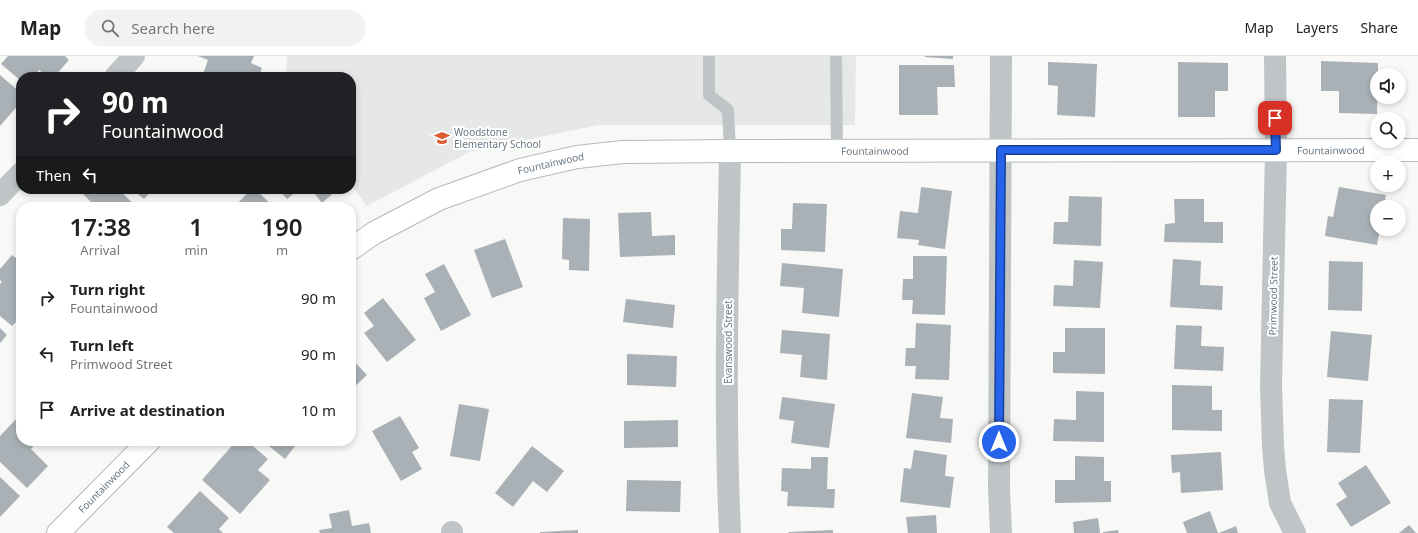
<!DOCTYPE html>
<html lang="en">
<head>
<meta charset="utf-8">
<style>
  body { margin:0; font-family:"Noto Sans",sans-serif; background:#f2f2f2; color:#222; height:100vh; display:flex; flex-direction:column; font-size:15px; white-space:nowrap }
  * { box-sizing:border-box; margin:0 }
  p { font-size:13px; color:#767676 }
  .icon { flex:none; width:22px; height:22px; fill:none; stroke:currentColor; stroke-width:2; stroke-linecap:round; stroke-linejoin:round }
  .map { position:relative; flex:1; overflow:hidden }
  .details { position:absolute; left:16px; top:146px; width:340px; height:244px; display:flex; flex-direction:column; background:#fff; border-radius:16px; box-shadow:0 2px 6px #0003 }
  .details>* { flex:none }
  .banner { position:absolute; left:16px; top:16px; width:340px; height:122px; border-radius:16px; box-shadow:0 2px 6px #0003; background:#202124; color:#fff; overflow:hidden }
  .tools { position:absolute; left:1370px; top:12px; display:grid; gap:8px }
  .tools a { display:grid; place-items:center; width:36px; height:36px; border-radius:50%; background:#fff; box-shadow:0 2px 6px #0003; font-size:20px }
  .pin { position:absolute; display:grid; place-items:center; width:34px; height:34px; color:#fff; margin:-17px; border-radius:8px; box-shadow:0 2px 6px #0006 }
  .me { position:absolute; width:44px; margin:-22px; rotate:0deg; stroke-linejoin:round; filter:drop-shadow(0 0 3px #0008) }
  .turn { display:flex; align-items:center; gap:14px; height:84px; padding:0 20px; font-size:18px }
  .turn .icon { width:52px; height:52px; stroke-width:2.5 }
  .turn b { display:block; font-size:28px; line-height:34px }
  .then { display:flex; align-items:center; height:38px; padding:0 20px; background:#0003; gap:8px; font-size:15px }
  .eta { display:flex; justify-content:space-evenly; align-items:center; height:68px; text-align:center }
  .eta b { font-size:24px; font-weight:600; line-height:28px }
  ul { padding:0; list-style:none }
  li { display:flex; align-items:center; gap:12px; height:56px; padding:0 20px }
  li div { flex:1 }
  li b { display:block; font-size:15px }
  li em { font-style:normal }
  header { display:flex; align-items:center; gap:24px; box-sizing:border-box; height:56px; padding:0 20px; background:#fff; border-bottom:1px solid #e0e0e0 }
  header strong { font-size:19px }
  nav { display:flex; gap:22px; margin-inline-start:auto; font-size:14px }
  .search { width:280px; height:36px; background:#f2f2f2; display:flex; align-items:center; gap:10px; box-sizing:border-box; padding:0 14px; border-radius:16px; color:#767676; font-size:15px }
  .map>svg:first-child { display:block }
</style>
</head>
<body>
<header>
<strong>Map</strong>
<div class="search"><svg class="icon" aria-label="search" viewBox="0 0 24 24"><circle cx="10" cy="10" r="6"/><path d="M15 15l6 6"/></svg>Search here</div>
<nav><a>Map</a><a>Layers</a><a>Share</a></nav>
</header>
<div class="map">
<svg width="1418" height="477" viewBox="0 0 1418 477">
  <rect width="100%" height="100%" fill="#f8f8f6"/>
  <path fill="#e6e7e7" d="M287 0H856L855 69H598L469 96 367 150 351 129V21H286Z"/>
  <path fill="#a9b1b6" d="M8 0H65L69 4 54 21H48L39 14 34 21H21V25L1 8Z
    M198 0H254L251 7 262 12 259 21H202L208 4Z
    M925 0H953V3L925 1Z
    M1321 5 1378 7 1377 58 1339 57V35H1321Z
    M1048 6 1097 8 1095 61 1057 59 1058 30 1048 29Z
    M1178 6 1228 7V35H1215V61H1178Z
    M899 9H954L955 31H937L938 59H899Z
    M0 19 21 37V46L0 70Z
    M921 131 952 135 945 193 918 189 919 184 897 182 900 155 918 157Z
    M1339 131 1386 139 1384 151H1377V173H1380L1377 189 1325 180 1328 160 1333 161Z
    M82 133H118L137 151H86L91 146 80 135Z
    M132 133H153L144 143Z
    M251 133H255L274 151H243L238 147Z
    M278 133H299L287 143Z
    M311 133H338L322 147Z
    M1069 140 1102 141 1101 190 1053 188 1054 166H1068Z
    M1174 143H1204V166H1223V187L1164 186 1165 168 1175 167Z
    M793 147 827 148 825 196 781 194V173H792Z
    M651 156 652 180 675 179V199L620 201 618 157Z
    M563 162 590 163 589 215 569 214V204L562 203Z
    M505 183 523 231 492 242 474 194Z
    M12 199 21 206V265L19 263 12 270 0 260V228L2 226 0 224V213Z
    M913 200H947L945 259 912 258 913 244H902L903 223H913Z
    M1173 203 1201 205 1200 229 1223 230 1222 254 1170 251Z
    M1074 204 1103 206 1100 252 1053 250 1054 229 1073 230Z
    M1329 205 1363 206 1362 255 1328 254Z
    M782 207 843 213 839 261 802 257 804 232 780 230Z
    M444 208 471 259 441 275 424 242 435 236 425 218Z
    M383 242 416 284 387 306 364 277 374 270 364 257Z
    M626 243 675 249 673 272 623 266Z
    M916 267 951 269 949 324 915 323 916 310H905L906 292H915Z
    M1176 269 1202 270 1201 290 1224 291 1223 315 1174 313Z
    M0 272 7 279 0 287Z
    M1065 272H1105V318L1053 317V296H1065Z
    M782 274 830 278 827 324 800 321 802 299 780 297Z
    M1331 275 1372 279 1368 325 1327 321Z
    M627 298 677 300 676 331 627 329Z
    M351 302 367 319 351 334Z
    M1172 329 1212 330V354H1222V375L1172 374Z
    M1076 335 1104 336V386L1053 385 1054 363 1076 364Z
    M912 337 943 341 940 362 953 363 951 387 906 382Z
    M782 341 835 348 829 392 791 387 794 365 779 363Z
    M1329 343 1363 344 1360 397 1327 396Z
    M459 348 489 353 480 405 450 400Z
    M21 358V385H38L31 393 48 410 27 432 0 406V380Z
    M400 360 419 392 412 396 422 413 401 425 372 375Z
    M678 364V391L624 392V365Z
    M236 385H247L268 403 258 414 270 424 240 458 202 424Z
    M263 385H299L285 403Z
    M532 390 564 415 547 436 533 425 513 451 495 437Z
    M914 394 947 399 945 420 954 421 950 452 900 446 904 412 911 413Z
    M1221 396 1223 434 1181 437 1180 416 1172 417 1171 399Z
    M1075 400 1104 401V425H1111V446L1055 447V424H1075Z
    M811 401H828L827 433H835L834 452 787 450 788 436 781 435 782 412 811 413Z
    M1366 409 1391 447 1351 471 1336 448 1347 441 1338 427Z
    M0 421 20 440 0 461Z
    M627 424 681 425 680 456 626 455Z
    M200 435 229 462 219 473 223 477H174L167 471Z
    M349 454 352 470 369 467 371 477H320L319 474 332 472 329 458Z
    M1210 455 1218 477H1187L1183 466Z
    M936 459 937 477H908L906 461Z
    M1098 462 1100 477H1074L1073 466Z
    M1409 469 1416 477H1399Z
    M1236 470 1238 477H1219Z
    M578 474V477H540V476Z
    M833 474V477H789L788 476Z
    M1118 474 1119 477H1103V476Z"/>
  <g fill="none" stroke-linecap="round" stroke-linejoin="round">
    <g stroke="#b4b9be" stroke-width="24">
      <g id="secondary">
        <path id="s1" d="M351 193 374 177 439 143 520 114 577 101 623 96 730 95 1418 94"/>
        <path id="s2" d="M58 477 149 385"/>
      </g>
    </g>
    <path stroke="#bfc4c7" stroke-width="12" d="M709 0V39L728 54 730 95
      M836 0 837 94"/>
    <path stroke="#bfc4c7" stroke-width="22" d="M1001 0 999 433 1001 477
      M1275 0 1276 94 1271 330 1273 390 1275 414 1280 447 1295 477
      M115 21 134 0
      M730 95C728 222 724 350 730 477
      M0 139 21 117
      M452 477V476"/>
    <use href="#secondary" stroke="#fff" stroke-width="22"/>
  </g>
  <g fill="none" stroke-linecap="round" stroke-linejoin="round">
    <g stroke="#184099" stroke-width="10">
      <path id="route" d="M999 386 1001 94H1276L1275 62"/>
    </g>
    <use href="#route" stroke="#2563eb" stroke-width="7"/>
  </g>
  <defs>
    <g id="school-bare" transform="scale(1.2)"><path d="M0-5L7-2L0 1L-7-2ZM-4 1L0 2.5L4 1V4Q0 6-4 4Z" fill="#dc5c32" stroke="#fff" stroke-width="2.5" paint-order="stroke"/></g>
  </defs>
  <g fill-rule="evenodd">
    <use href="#school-bare" x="442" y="82"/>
  </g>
  <g text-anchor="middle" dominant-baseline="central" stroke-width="4" stroke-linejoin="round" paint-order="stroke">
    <g font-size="10" fill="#697885" stroke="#fff" text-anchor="start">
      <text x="454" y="76">Woodstone<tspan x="454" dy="12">Elementary School</tspan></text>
    </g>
    <g font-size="10" fill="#697885" stroke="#fff">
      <text stroke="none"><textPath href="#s1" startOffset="544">Fountainwood</textPath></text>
      <text stroke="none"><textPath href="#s1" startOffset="1000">Fountainwood</textPath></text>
      <text stroke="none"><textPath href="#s1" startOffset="219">Fountainwood</textPath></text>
      <text transform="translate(1273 240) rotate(-89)">Primwood Street</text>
      <text transform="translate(728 286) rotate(-90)">Evanswood Street</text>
      <text stroke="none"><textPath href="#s2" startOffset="65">Fountainwood</textPath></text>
    </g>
  </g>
</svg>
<div class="tools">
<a><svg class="icon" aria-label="sound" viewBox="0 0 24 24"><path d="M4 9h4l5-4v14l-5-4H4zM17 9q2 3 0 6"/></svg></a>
<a><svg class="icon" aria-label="search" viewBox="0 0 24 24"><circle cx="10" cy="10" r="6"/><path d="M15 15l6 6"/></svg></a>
<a>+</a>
<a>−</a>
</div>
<div class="pin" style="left:1275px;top:62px;background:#d93025"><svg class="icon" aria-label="arrive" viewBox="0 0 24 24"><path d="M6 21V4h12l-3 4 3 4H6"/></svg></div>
<svg class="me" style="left:999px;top:386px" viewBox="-20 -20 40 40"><circle r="17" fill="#2563eb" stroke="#fff" stroke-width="3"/><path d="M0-11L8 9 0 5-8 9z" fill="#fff"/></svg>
<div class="banner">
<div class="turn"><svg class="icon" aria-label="right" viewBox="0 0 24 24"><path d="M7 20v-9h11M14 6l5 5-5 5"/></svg><div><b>90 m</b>Fountainwood</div></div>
<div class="then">Then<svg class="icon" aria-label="left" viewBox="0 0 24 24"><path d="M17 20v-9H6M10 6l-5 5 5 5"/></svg></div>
</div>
<section class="details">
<div class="eta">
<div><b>17:38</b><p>Arrival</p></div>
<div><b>1</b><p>min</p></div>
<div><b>190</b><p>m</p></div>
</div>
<ul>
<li><svg class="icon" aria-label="right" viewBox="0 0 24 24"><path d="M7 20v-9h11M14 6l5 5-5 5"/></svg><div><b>Turn right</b><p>Fountainwood</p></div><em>90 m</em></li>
<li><svg class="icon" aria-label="left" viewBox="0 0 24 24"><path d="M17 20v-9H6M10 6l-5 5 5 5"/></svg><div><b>Turn left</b><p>Primwood Street</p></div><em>90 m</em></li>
<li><svg class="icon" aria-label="arrive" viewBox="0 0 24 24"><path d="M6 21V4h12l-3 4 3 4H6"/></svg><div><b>Arrive at destination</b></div><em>10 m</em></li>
</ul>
</section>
</div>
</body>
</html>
